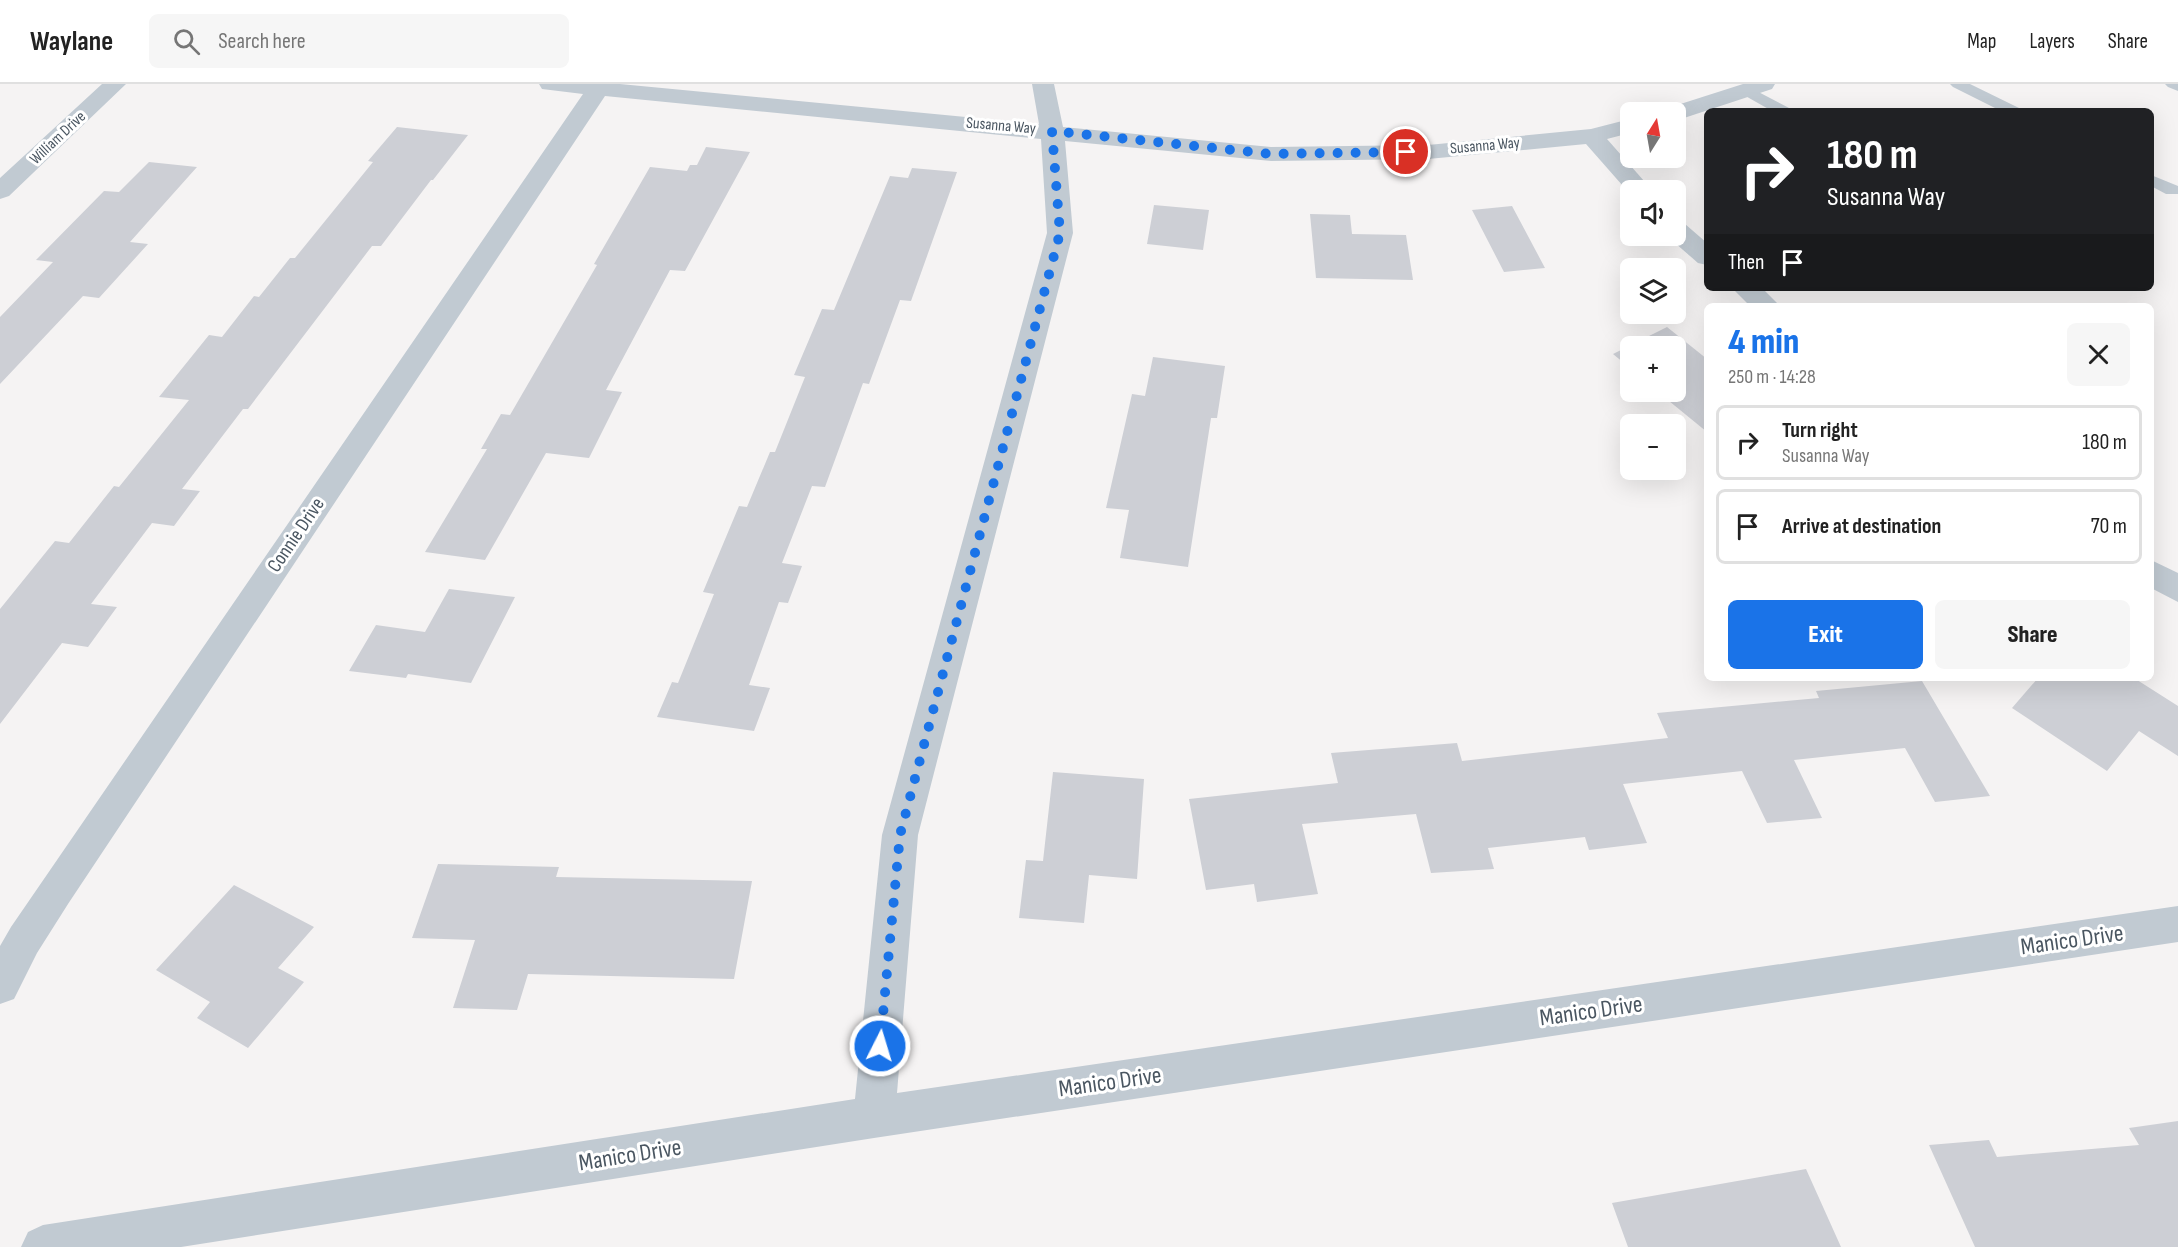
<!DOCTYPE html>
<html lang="en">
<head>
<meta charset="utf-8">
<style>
  body { margin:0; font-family:"Sofia Sans Condensed",sans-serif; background:#f6f6f6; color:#222; height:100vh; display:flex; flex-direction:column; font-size:22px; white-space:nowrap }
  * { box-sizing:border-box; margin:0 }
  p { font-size:20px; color:#767676 }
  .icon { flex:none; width:33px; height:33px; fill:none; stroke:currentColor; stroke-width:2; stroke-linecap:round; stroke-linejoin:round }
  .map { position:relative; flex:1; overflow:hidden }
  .sheet { position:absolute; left:1704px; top:219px; width:450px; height:378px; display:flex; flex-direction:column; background:#fff; border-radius:9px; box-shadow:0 6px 24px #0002 }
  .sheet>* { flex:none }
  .guide { position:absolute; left:1704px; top:24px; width:450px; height:183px; border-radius:9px; box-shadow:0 6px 24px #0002; background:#202124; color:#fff; overflow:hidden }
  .needle { width:39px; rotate:11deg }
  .fabs { position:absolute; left:1620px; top:18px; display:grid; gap:12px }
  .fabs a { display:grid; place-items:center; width:66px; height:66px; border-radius:9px; background:#fff; box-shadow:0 6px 24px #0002; font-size:30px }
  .pin { position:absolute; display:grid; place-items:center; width:51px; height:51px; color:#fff; margin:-26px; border:3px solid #fff; border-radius:50%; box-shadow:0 2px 6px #0007 }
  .me { position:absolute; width:66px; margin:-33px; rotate:5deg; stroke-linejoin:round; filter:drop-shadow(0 0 4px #0008) }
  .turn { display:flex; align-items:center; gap:21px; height:126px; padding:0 24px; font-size:27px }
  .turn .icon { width:78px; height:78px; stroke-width:2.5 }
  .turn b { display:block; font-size:42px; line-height:51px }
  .then { display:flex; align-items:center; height:57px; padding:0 24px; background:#0003; gap:12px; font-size:22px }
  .round { display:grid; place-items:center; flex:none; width:63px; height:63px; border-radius:9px; background:#f6f6f6 }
  .summary { display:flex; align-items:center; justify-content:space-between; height:102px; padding:0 24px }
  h1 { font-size:36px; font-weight:800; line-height:45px; color:#1a73e8 }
  .button { display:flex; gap:12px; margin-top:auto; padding:12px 24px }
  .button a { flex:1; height:69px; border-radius:9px; background:#1a73e8; color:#fff; font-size:24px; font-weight:800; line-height:69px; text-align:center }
  .button a+a { background:#f6f6f6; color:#222 }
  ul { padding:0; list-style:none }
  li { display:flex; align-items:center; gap:18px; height:75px; margin:0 12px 9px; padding:0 12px; border:3px solid #e0e0e0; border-radius:9px }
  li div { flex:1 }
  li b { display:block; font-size:22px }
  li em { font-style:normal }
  header { display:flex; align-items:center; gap:36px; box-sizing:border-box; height:84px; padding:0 30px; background:#fff; border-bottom:2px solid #e0e0e0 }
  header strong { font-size:28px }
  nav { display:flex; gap:33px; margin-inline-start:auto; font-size:21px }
  .search { width:420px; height:54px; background:#f6f6f6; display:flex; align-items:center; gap:15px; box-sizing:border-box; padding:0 21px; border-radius:9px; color:#767676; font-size:22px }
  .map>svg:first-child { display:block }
</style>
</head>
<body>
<header>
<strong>Waylane</strong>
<div class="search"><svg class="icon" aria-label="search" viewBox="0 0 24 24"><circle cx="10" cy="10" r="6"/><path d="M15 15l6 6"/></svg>Search here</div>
<nav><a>Map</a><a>Layers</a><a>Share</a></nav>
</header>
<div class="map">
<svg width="2178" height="1163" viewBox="0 0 2178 1163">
  <rect width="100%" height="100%" fill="#f5f3f3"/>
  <path fill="#cdcfd5" d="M397 43 468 51 433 96H431L381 162H372L248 325H243L182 405 200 407 174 442 152 439 91 520 117 523 88 563 62 559 0 640V525L55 457 69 459 114 402 119 403 189 316 159 313 209 251 222 253 254 212 259 213 290 174H295L373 78 368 77Z
    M706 63 750 68 685 187 670 186 606 306 622 308 589 374 546 369 485 476 425 468 487 365H481L501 330 510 331 597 181 594 180 650 83 687 87 690 81H697Z
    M149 78 197 83 130 158 148 160 99 214 83 212 0 300V233L53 178 36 176 104 107 119 108Z
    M912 84 957 88 911 217 900 216 869 300 863 299 825 403 812 402 782 479 802 482 788 519 779 518 749 601 770 604 754 647 657 633 672 598 678 599 714 510 703 508 739 422 747 423 770 368H775L805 293 794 291 822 225 834 226 890 92 908 94Z
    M1154 121 1209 126 1203 166 1147 160Z
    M1512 122 1545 184 1504 188 1472 126Z
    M1310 130 1350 131 1352 150 1406 151 1413 196 1316 194Z
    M1667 243 1707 275V348L1658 308H1676V262H1630V284L1613 270Z
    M1153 273 1225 282 1217 334H1211L1188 483 1120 474 1129 426 1106 424 1132 310 1145 312Z
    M449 505 515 513 471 599 408 590 406 594 349 587 376 541 425 548Z
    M2038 594H2134L2178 622V672L2139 647 2107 687 2012 624Z
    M1922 597 1990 712 1935 718 1905 664 1794 676 1822 734 1767 739 1742 687 1623 700 1647 759 1589 766 1585 753 1488 764 1494 785 1431 789 1416 730 1302 740 1318 810 1257 818 1254 800 1206 806 1189 715 1338 699 1331 669 1457 659 1462 677 1668 654 1657 629 1819 614 1816 607Z
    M1053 688 1144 695 1137 795 1089 791 1084 839 1019 834 1026 776 1043 777Z
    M438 780 559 783 556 793 752 797 734 895 528 890 517 926 453 924 475 856 412 854Z
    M234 801 314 843 278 884 304 898 248 964 197 934 210 918 156 886Z
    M2178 1037V1163H1975L1929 1061 1989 1056 1997 1073 2139 1061 2129 1044Z
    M1806 1085 1841 1163H1628L1612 1119Z"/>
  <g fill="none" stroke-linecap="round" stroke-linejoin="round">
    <path fill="#c1cad2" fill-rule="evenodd" d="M1950 0H1970L2019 24 2021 27H2001L1953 3Z
      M2165 0H2178V7L2168 3Z
      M1747 2 1789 24 1791 27H1772L1742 10 1739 7Z
      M2151 91 2178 102V110H2166L2151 102Z"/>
    <path fill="#c1cad2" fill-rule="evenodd" d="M102 0H126L9 112 0 115V94Z
      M539 0H620L1039 40 1032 0H1054L1063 43 1271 63 1428 61 1591 45 1630 35V49L1607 55 1652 106H1630V110L1586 60 1428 75 1271 77 1065 57 1073 149 918 751 897 1009 2178 822V858L874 1054 181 1163H21L28 1148 43 1141 855 1015 882 751 1047 149 1041 55 605 12 68 820 37 869 14 915 0 920V862L11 843 583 10 542 5Z
      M1743 0H1775L1772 5 1684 34 1676 36V28H1665L1668 24Z
      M1676 138 1685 140 1707 159V181L1698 179 1667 152H1676Z
      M1732 204H1762L1780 222H1750Z
      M2151 476 2178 489V518L2151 504Z"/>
  </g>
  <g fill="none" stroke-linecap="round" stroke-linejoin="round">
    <path stroke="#1a73e8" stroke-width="10" stroke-dasharray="0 18" d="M880 962 900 751 1060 149 1052 47 1271 70 1406 68"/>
  </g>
  <g text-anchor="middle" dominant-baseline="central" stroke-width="6" stroke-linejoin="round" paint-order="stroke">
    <g font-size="16" fill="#4a5661" stroke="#fff">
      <text transform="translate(1001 42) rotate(5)">Susanna Way</text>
      <text transform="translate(58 54) rotate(-43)">William Drive</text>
      <text transform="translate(1485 62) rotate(-5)">Susanna Way</text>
    </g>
    <g font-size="20" fill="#4a5661" stroke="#fff">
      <text transform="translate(296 451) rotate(-56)">Connie Drive</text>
    </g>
    <g font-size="24" fill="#4a5661" stroke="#fff">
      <text transform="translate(2072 856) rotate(-8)">Manico Drive</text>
      <text transform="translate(1591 927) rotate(-8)">Manico Drive</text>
      <text transform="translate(1110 998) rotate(-8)">Manico Drive</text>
      <text transform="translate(630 1071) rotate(-9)">Manico Drive</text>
    </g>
  </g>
</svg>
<div class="fabs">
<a><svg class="needle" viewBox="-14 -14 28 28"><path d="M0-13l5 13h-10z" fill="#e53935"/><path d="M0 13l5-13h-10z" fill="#767676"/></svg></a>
<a><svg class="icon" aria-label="sound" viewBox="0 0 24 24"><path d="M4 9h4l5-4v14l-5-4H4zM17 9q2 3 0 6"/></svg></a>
<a><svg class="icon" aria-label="layers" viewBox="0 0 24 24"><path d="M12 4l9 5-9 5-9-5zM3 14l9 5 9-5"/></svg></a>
<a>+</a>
<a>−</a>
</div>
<div class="pin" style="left:1406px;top:68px;background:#d93025"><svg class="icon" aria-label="arrive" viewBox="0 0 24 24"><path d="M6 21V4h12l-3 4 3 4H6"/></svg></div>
<svg class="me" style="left:880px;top:962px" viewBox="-20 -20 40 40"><circle r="17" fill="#1a73e8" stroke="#fff" stroke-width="3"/><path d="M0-11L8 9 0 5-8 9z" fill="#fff"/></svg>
<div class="guide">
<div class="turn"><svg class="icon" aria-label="right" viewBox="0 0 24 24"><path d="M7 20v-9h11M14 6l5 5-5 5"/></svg><div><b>180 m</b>Susanna Way</div></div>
<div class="then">Then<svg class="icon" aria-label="arrive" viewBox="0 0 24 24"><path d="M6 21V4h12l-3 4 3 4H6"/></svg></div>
</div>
<section class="sheet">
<div class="summary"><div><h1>4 min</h1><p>250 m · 14:28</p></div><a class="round"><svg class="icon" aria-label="close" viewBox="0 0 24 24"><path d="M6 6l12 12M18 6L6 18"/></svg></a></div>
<ul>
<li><svg class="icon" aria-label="right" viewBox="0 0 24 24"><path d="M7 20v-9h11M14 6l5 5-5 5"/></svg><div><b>Turn right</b><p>Susanna Way</p></div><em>180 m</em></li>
<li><svg class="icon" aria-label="arrive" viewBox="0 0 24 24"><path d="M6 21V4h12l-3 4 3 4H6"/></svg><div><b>Arrive at destination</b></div><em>70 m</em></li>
</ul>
<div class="button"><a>Exit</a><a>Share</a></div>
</section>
</div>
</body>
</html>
